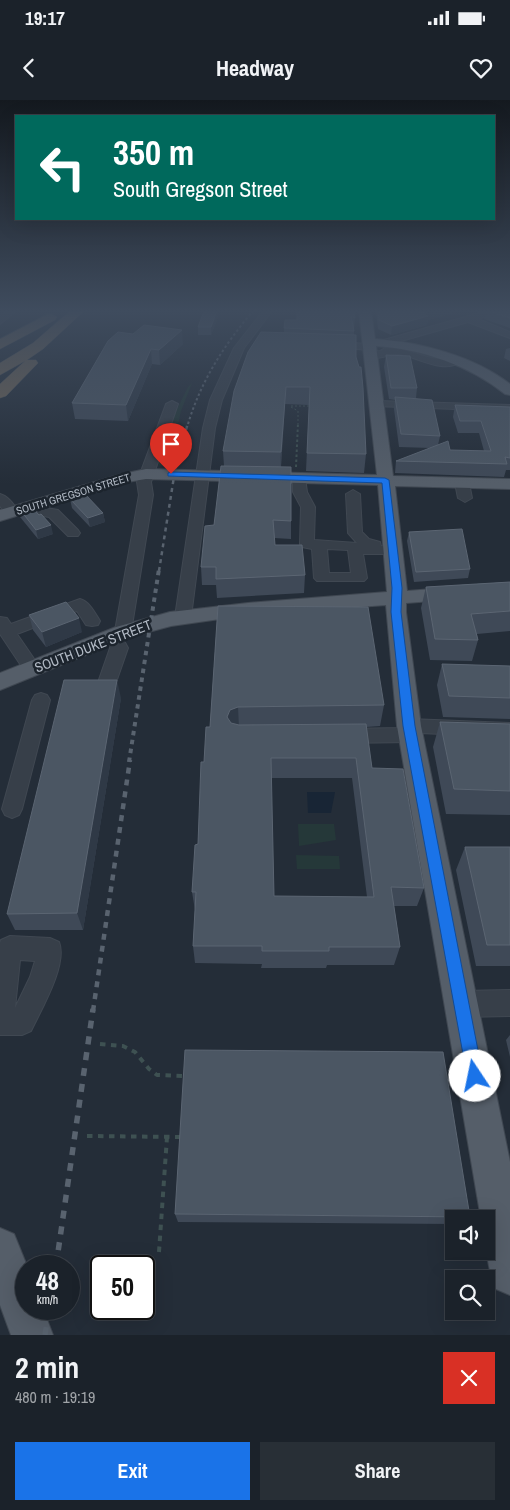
<!DOCTYPE html>
<html lang="en">
<head>
<meta charset="utf-8">
<style>
  body { margin:0; font-family:"Archivo Narrow",sans-serif; background:#282f36; color:#f1f3f6; height:100vh; display:flex; flex-direction:column; font-size:19px; white-space:nowrap }
  * { box-sizing:border-box; margin:0 }
  p { font-size:16px; color:#a0a4a8 }
  .icon { flex:none; width:28px; height:28px; fill:none; stroke:currentColor; stroke-width:2; stroke-linecap:round; stroke-linejoin:round }
  .map { position:relative; height:1235px; overflow:hidden }
  .details { display:flex; flex-direction:column; background:#1b222a; flex:1 }
  .details>* { flex:none }
  .guide { position:absolute; left:15px; top:15px; width:480px; height:105px; border-radius:0px; box-shadow:0 5px 20px #0002,0 0 0 1px #393f47; background:#00695c; color:#fff; overflow:hidden }
  .controls { position:absolute; left:445px; top:1110px; display:grid; gap:10px }
  .controls a { display:grid; place-items:center; width:50px; height:50px; border-radius:0px; background:#1b222a; box-shadow:0 5px 20px #0002,0 0 0 1px #393f47; font-size:25px }
  .speed { position:absolute; left:15px; top:1155px; display:flex; gap:10px; font-size:25px; font-weight:700; text-align:center }
  .speed>* { display:grid; place-content:center; width:65px; height:65px; border-radius:50%; background:#1b222a; box-shadow:0 5px 20px #0002,0 0 0 1px #393f47; line-height:1 }
  .speed small { font-size:12px; font-weight:400 }
  .speed .limit { border:2px solid #111; border-radius:8px; background:#fff; color:#111 }
  .pin { position:absolute; display:grid; place-items:center; width:42px; height:42px; color:#fff; margin:-51px -21px; border-radius:50% 50% 50% 0; rotate:-45deg; box-shadow:0 0 5px #0007 }
  .pin .icon { rotate:45deg }
  .me { position:absolute; width:55px; margin:-28px; rotate:349deg; stroke-linejoin:round; filter:drop-shadow(0 0 4px #0008) }
  .turn { display:flex; align-items:center; gap:18px; height:105px; padding:0 15px; font-size:22px }
  .turn .icon { width:65px; height:65px; stroke-width:2.5 }
  .turn b { display:block; font-size:35px; line-height:42px }
  .round { display:grid; place-items:center; flex:none; width:52px; height:52px; border-radius:0px; background:#282f36 }
  .overview { display:flex; align-items:center; justify-content:space-between; height:85px; padding:0 15px }
  h1 { font-size:30px; font-weight:700; line-height:38px }
  .primary-button { display:flex; gap:10px; margin-top:auto; padding:10px 15px }
  .primary-button a { flex:1; height:58px; border-radius:0px; background:#1a73e8; color:#fff; font-size:20px; font-weight:700; line-height:58px; text-align:center }
  .primary-button a+a { background:#282f36; color:#f1f3f6 }
  .status { display:flex; justify-content:space-between; align-items:center; height:35px; padding:0 25px; background:#1b222a; direction:ltr }
  .status svg { height:14px; fill:currentColor }
  header { display:flex; justify-content:space-between; align-items:center; height:65px; padding:0 15px; background:#1b222a; font-size:22px; font-weight:700 }
  .map>svg:first-child { display:block }
</style>
</head>
<body>
<div class="status"><b>19:17</b><svg viewBox="0 0 49 12"><path d="M0 12V9h3v3zM5 12V6h3v6zM10 12V3h3v9zM15 12V0h3v12zM26 1h20v11H26zM47 4h2v5h-2z"/></svg></div>
<header><svg class="icon" aria-label="back" viewBox="0 0 24 24"><path d="M15 5l-7 7 7 7"/></svg>Headway<svg class="icon" aria-label="heart" viewBox="0 0 24 24"><path d="M12 20l-8-8c-3-5 5-10 8-4 3-6 11-1 8 4z"/></svg></header>
<div class="map">
<svg width="510" height="1235" viewBox="0 0 510 1235">
  <rect width="100%" height="100%" fill="#242d38"/>
  <path fill="#253839" d="M192 283 181 311 169 365 160 366 157 363 172 319 188 287Z
    M298 724H334L336 740 299 746Z
    M296 755 339 756 340 769H297Z"/>
  <path fill="#182535" d="M307 692H335L331 713H308Z"/>
  <g fill="none" stroke-linecap="round" stroke-linejoin="round">
    <g stroke="#404852" stroke-width="2">
      <path id="minor" d="M6 211H16L0 224V216Z
        M263 211H272L244 248 222 300 215 328 191 517 189 521 183 522 177 521 175 517 203 328 210 300 234 248Z
        M486 211H501L478 219 510 232V238L468 222 387 245 382 242 384 240Z
        M332 242 370 244 375 247 370 250 329 247V243Z
        M385 248C404 247 420 257 439 259 446 260 455 256 461 261 445 275 417 257 399 254 389 253 376 263 366 254L367 252 380 251Z
        M172 301 178 304 151 382 153 395 131 532 129 536 122 537 128 548 113 591 110 596 104 597 98 596 95 591 110 548 105 536 107 532 115 531 139 395 137 382 166 304Z
        M378 301 510 305V311L374 306 372 304Z
        M299 374 305 378 307 392 315 407 314 440 357 443 348 433 346 394 353 390 360 394 362 432 369 439 380 442 381 446 397 448 399 451 397 454H363L367 478 364 481H317L314 478 312 449 302 447 300 444 301 407 293 392V378ZM327 449 348 450 351 473H329Z
        M462 379 469 383 472 398 465 402 458 398 455 383Z
        M0 394C8 396 14 405 19 412L17 415H7L0 406Z
        M32 402 37 403 40 407 58 410 78 430 80 433 78 436H68L49 417 31 414 25 406Z
        M80 499C89 501 95 513 100 521L98 525 92 526 86 525 77 511 17 534 41 569 38 573 32 575 26 573 0 534V517L7 518 11 524Z
        M41 593 47 595 50 600 22 709 19 715 12 718 5 715 2 709 32 600 35 595Z
        M409 619 510 623V637L420 633 418 640 411 642 342 643 335 641 332 636 335 631 342 629 401 628 400 626 402 621Z
        M10 836 50 838 59 842C68 864 41 910 31 931L22 935H0V843L1 840ZM20 860 35 861 30 877 15 908Z
        M510 890V916L462 917 453 913 449 904 453 895 462 891Z"/>
    </g>
    <g stroke="#404852" stroke-width="2">
      <path id="major" d="M359 211H371L375 239C420 242 474 256 510 284V295L505 294C469 265 421 249 376 246L393 376 510 379V389L395 386 407 491 510 483V495L406 503V512L421 626 510 1062V1195L496 1189C486 1166 486 1144 486 1119H481L397 626 386 505 248 515 171 526 130 537 0 590V573L116 527 170 512 248 503 387 492 378 385 146 379 127 382 0 421V410L118 375 146 369 377 375Z
        M0 1128 14 1134 27 1166 26 1209H43L53 1235H11L0 1205Z"/>
    </g>
    <g stroke="#424a53" stroke-width="1">
      <path id="highway" d="M70 211H84L43 249 27 260H36L38 263 6 296 0 298V284L25 261 0 275V263L33 243Z
        M50 213 57 217 55 220 0 249V239Z"/>
    </g>
    <path stroke="#3e5152" stroke-width="1" stroke-dasharray="2 2" stroke-linecap="butt" d="M291 306H312
      M291 307 298 311V324"/>
    <path stroke="#3e5152" stroke-width="2" stroke-dasharray="2.5 2.5" stroke-linecap="butt" d="M296 367 298 323"/>
    <path stroke="#3e5152" stroke-width="4" stroke-dasharray="5.5 5.5" stroke-linecap="butt" d="M100 944 123 946 135 952 149 969 157 975 185 976
      M87 1036 183 1037
      M159 1152 167 1037"/>
    <use href="#minor" fill="#373f49" fill-rule="evenodd"/>
    <use href="#major" fill="#555e69" fill-rule="evenodd"/>
    <use href="#highway" fill="#6e6355" fill-rule="evenodd"/>
    <path stroke="#59636f" stroke-width="2" stroke-dasharray="2.5 2.5" stroke-linecap="butt" d="M188 324C201 281 224 245 253 211"/>
    <path stroke="#59636f" stroke-width="2.5" stroke-dasharray="4 4" stroke-linecap="butt" d="M159 471 176 364 188 323"/>
    <path stroke="#59636f" stroke-width="4" stroke-dasharray="4.5 4.5" stroke-linecap="butt" d="M129 662 159 469"/>
    <path stroke="#59636f" stroke-width="4.5" stroke-dasharray="6 6" stroke-linecap="butt" d="M93 911 130 660"/>
    <path stroke="#59636f" stroke-width="5.5" stroke-dasharray="8 8" stroke-linecap="butt" d="M56 1166 93 909
      M45 1235 49 1209"/>
  </g>
  <path fill="#3f4957" fill-rule="evenodd" d="M354 211 355 218 354 229V228V235L366 354 364 373 306 371 309 305 285 304 281 367 291 421V439L274 438 275 445 305 475 304 493 217 498 216 485H202L201 467 214 425 224 366 223 351 284 233V228L297 220Z
    M376 211H460L428 220 427 225 391 235 378 229Z
    M486 211H510V228L484 219Z
    M218 217 211 235H198V227Z
    M108 241 183 244 160 265 152 264 128 321 75 319 72 303Z
    M510 248V261L504 258 506 249Z
    M386 255 417 288 416 298 440 336 438 345 450 350 484 351 479 333H458L453 317 455 305 510 307V370H506L504 377 395 373 396 361 431 348 399 347 394 309 395 300 389 299 384 267Z
    M70 399 103 413 105 422 90 427 72 408Z
    M18 407 53 434 38 439 20 417Z
    M409 432 470 469 468 478 414 482 407 441Z
    M510 482V531L477 534 478 540 472 561 430 560 421 508 426 487Z
    M218 506 384 605 380 626 366 627 372 668 424 788 417 806H394L400 847 394 865H327L326 868H261L262 864 195 863 193 846 195 810 192 792 198 744 204 662 210 627ZM271 678H352L367 797 274 796Z
    M29 515 82 532 46 547 33 530Z
    M442 564 510 566V619L443 617 437 585Z
    M121 598 83 830H15L7 814Z
    M440 622 510 624V715L446 714 433 647Z
    M465 747H510V866H476L456 770Z
    M510 935V957L506 940Z
    M175 1114 470 1117 468 1119H454V1124L178 1122Z"/>
  <path fill="#2f3946" d="M217 211 218 217 211 235V227Z
    M429 211H460L428 220 427 225 391 235 392 226 421 213Z
    M471 211H479L471 213Z
    M182 230 183 244 160 265 159 250Z
    M151 249 152 264 128 321 126 305Z
    M286 287 285 304 280 371 281 352Z
    M103 413 105 422 90 427 88 418Z
    M51 425 53 434 38 439 36 430Z
    M79 518 82 532 46 547 42 532Z
    M117 580 121 598 83 830 77 813Z
    M238 607 239 628 230 631 227 617 230 610Z"/>
  <path fill="#4b5663" stroke="#5b6572" fill-rule="evenodd" d="M204 211H217L211 227H198Z
    M297 211H354L355 218 351 216 354 231 284 228 285 220H297Z
    M378 211H429L421 213 428 216 392 226 379 220Z
    M489 211H510V218Z
    M144 225 182 230 159 250 151 249 126 305 72 303 108 241 118 232 133 234Z
    M261 232 356 235V257L359 267H361L363 288 366 354 307 353 310 287H286L281 352 223 351 234 291 248 252Z
    M386 255 410 256 417 288H391Z
    M395 297 432 300 440 336 401 334Z
    M455 305 510 307V358L505 357 507 364 396 361 448 341 450 350 491 351 481 321H460Z
    M221 366 291 367V421L273 420 275 445H302L305 475 216 479V467H201L205 426 214 425Z
    M85 394 103 413 88 418 70 399Z
    M26 405 32 407 39 415 41 414 51 425 36 430 18 407Z
    M462 429 470 469 416 472 409 432Z
    M510 482V511L471 514 478 540 435 539 426 487Z
    M66 502 79 518 42 532 29 515Z
    M218 506 368 507 384 605 238 607 230 610 227 617 231 623 239 625 366 624 372 668 403 669 424 788 391 787 400 847H329V851H262V846H193L196 792H192L195 745 198 744 201 662H204L206 627H210ZM271 658H356L374 797 274 796Z
    M442 564 510 566V598L449 596Z
    M64 580H117L77 813 7 814Z
    M440 622 510 624V691L454 689Z
    M465 747H510V845H487Z
    M185 950 443 952 470 1117 175 1114Z"/>
  <linearGradient id="sky" x2="0" y2="1"><stop stop-color="#14191f"/><stop offset="0.55" stop-color="#3f4c5e"/><stop offset="1" stop-color="#3f4c5e" stop-opacity="0"/></linearGradient>
  <rect width="510" height="384" fill="url(#sky)"/>
  <path fill="#1a73e8" stroke="#114b97" d="M171 372 385 378 389 380 402 488 401 512 415 626 483 976 481 982 475 984 469 982 467 976 403 626 391 512 392 488 382 383 168 376V373Z"/>
  <g text-anchor="middle" dominant-baseline="central" stroke-width="5" stroke-linejoin="round" paint-order="stroke">
    <g font-size="11" fill="#b2bac5" stroke="#1c242d">
      <text transform="translate(73 394) rotate(-17)">SOUTH GREGSON STREET</text>
    </g>
    <g font-size="14" fill="#b2bac5" stroke="#1c242d">
      <text transform="translate(93 546) rotate(-21)">SOUTH DUKE STREET</text>
    </g>
  </g>
</svg>
<div class="controls">
<a><svg class="icon" aria-label="sound" viewBox="0 0 24 24"><path d="M4 9h4l5-4v14l-5-4H4zM17 9q2 3 0 6"/></svg></a>
<a><svg class="icon" aria-label="search" viewBox="0 0 24 24"><circle cx="10" cy="10" r="6"/><path d="M15 15l6 6"/></svg></a>
</div>
<div class="speed"><div>48<small>km/h</small></div><div class="limit">50</div></div>
<div class="pin" style="left:171px;top:374px;background:#d93025"><svg class="icon" aria-label="arrive" viewBox="0 0 24 24"><path d="M6 21V4h12l-3 4 3 4H6"/></svg></div>
<svg class="me" style="left:475px;top:976px" viewBox="-20 -20 40 40"><circle r="19" fill="#fff"/><path d="M0-13L10 11 0 6-10 11z" fill="#1a73e8"/></svg>
<div class="guide">
<div class="turn"><svg class="icon" aria-label="left" viewBox="0 0 24 24"><path d="M17 20v-9H6M10 6l-5 5 5 5"/></svg><div><b>350 m</b>South Gregson Street</div></div>
</div>
</div>
<section class="details">
<div class="overview"><div><h1>2 min</h1><p>480 m · 19:19</p></div><a class="round" style="background:#d93025;color:#fff"><svg class="icon" aria-label="close" viewBox="0 0 24 24"><path d="M6 6l12 12M18 6L6 18"/></svg></a></div>
<div class="primary-button"><a>Exit</a><a>Share</a></div>
</section>
</body>
</html>
